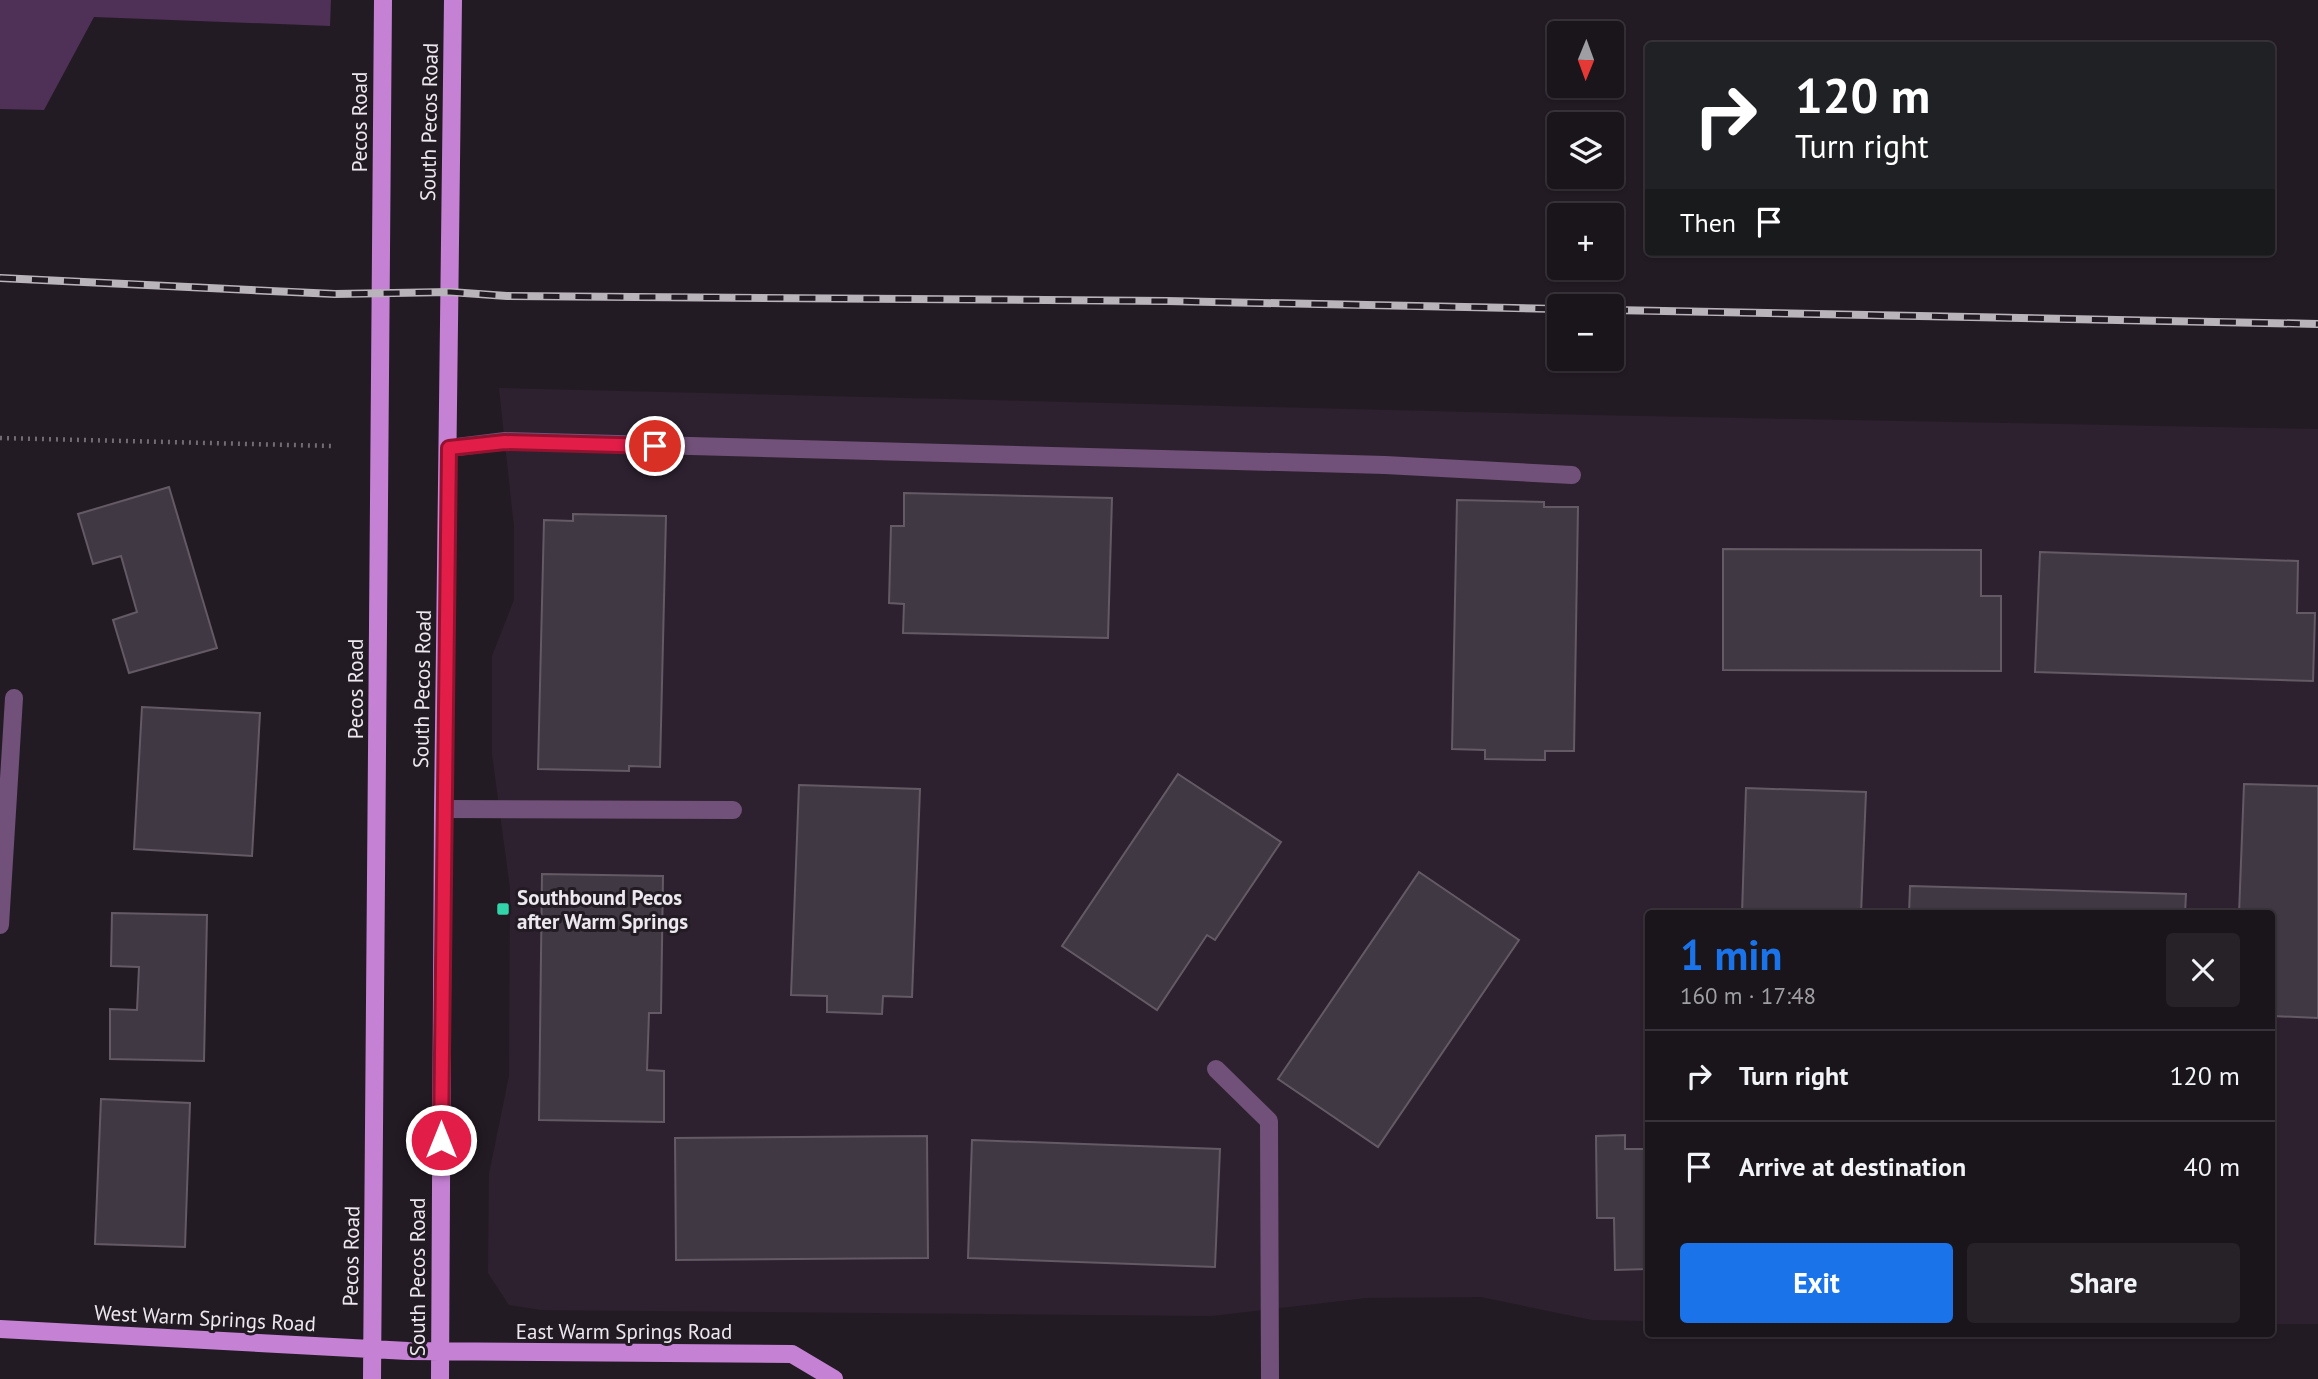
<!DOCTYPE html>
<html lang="en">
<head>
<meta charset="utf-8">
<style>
  body { margin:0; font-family:"PT Sans",sans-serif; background:#272128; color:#f1f3f6; height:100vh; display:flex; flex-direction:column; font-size:26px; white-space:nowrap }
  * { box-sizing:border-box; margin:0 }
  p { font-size:23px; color:#9f9ea3 }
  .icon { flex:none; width:38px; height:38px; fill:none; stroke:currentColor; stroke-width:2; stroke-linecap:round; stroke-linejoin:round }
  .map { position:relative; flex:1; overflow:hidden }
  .side { position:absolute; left:1645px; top:910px; width:630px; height:427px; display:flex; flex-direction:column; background:#1a141b; border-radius:7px; box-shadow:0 2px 5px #0004,0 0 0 2px #38333a }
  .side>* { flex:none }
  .top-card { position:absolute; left:1645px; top:42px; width:630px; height:214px; border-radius:7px; box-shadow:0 2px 5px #0004,0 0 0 2px #38333a; background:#202124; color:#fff; overflow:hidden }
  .needle { width:46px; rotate:181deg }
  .tools { position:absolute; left:1547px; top:21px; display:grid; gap:14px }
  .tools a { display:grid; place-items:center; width:77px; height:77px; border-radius:7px; background:#1a141b; box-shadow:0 2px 5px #0004,0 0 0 2px #38333a; font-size:35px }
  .pin { position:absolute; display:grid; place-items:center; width:60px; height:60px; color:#fff; margin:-30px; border:4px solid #fff; border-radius:50%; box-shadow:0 2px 7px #0007 }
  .me { position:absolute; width:77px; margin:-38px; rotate:0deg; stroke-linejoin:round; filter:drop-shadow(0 0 5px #0008) }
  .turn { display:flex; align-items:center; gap:24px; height:147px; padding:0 35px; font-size:32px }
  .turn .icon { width:91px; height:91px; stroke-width:2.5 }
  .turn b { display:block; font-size:49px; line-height:60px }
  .then { display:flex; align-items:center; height:66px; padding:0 35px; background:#0003; gap:14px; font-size:26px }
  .round { display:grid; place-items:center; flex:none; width:74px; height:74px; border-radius:7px; background:#272128 }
  .headline { display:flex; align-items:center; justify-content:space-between; height:119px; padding:0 35px }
  h1 { font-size:42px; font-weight:800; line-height:52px; color:#1a73e8 }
  .button { display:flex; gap:14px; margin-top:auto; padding:14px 35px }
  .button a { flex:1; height:80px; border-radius:7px; background:#1a73e8; color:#fff; font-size:28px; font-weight:800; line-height:80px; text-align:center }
  .button a+a { background:#272128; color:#f1f3f6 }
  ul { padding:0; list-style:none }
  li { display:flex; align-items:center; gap:21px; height:91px; padding:0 35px; border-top:2px solid #38333a }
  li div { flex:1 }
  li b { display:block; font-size:26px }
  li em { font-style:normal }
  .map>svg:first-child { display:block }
</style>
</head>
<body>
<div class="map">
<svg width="2318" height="1379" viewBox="0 0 2318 1379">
  <rect width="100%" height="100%" fill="#231b24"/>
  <path fill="#2d212f" d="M499 388 1589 415 2318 429V1324H2272V914H1648V1321L1592 1320 1481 1297 1366 1298 1211 1316 541 1310 509 1305 488 1273 489 1174 509 1076 510 888 492 754V656L514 600V527Z"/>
  <path fill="#4f3057" d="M0 0H331L330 26 94 17 44 110 0 109Z"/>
  <path fill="#403842" stroke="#635a65" stroke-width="2" d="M169 487 217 648 129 673 113 620 137 612 121 556 93 564 78 514Z
    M904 493 1112 498 1108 638 903 633 904 604 889 603 891 526H904Z
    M1457 500 1544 502V507H1578L1574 751H1545V760L1485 759V750L1452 749Z
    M573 514 666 516 660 767 629 766V771L538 769 544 520 573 521Z
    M1723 549 1981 550V596H2001V671L1723 670Z
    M2040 552 2298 561 2297 613H2315L2313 681 2035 672Z
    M142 707 260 713 252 856 134 849Z
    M1178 774 1281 842 1215 940 1207 935 1157 1010 1062 946Z
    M2244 784 2318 786V1018L2272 1016V914H2239Z
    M799 785 920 789 912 997 883 996 882 1014 827 1012V996L791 995Z
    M1746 788 1866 792 1861 914H1742Z
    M1419 872 1519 940 1378 1147 1278 1079Z
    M542 874 663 876 661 1013H649L647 1070 664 1071V1122L539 1120Z
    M1910 886 2186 894 2185 914H1909Z
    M112 913 207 915 204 1061 110 1059V1009L137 1010 139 967 111 966Z
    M101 1099 190 1103 185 1247 95 1244Z
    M1625 1135V1149H1648V1269L1615 1270 1614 1218H1597L1596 1136Z
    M927 1136 928 1258 676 1260 675 1138Z
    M972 1140 1220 1149 1215 1267 968 1258Z"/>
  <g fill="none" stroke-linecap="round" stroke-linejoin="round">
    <path stroke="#726b73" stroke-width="4.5" stroke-dasharray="2 5" stroke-linecap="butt" d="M0 438 333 446"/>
    <path stroke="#715179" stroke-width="18" d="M449 448 505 441 1385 465 1572 475
      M443 809 733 810
      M1216 1069 1269 1121 1270 1379"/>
    <path stroke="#715179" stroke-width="18" d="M0 925 14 698"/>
    <path stroke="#c582d5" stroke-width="18" d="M0 1329 408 1351 792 1354 834 1379
      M372 1379 383 0
      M440 1379 443 809 453 0"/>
    <g stroke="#b9b3ba" stroke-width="8">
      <path id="rail" d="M0 278 335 294 450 292 507 296 1167 301 1559 309
        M1612 310 2318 324"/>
    </g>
    <use href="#rail" stroke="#231b24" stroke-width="5" stroke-dasharray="16" stroke-linecap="butt"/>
  </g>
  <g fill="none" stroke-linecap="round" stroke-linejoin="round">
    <g stroke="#92132f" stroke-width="18">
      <path id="route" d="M441 1140 449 448 505 442 655 446"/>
    </g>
    <use href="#route" stroke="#e11d48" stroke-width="12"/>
  </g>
  <rect fill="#32d4a9" stroke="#231b24" stroke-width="2.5" x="496" y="902" width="14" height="14" rx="3.5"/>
  <g text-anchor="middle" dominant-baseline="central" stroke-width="6" stroke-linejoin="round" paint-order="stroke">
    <g font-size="21" fill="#ede8ef" stroke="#231b24">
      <text transform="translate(359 122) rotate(-90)">Pecos Road</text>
      <text transform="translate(429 122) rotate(-89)">South Pecos Road</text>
      <text transform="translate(355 689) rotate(-90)">Pecos Road</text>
      <text transform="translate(422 689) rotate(-89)">South Pecos Road</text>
      <text transform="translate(351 1256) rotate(-89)">Pecos Road</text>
      <text transform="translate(417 1277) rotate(-90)">South Pecos Road</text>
      <text transform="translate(205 1318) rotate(3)">West Warm Springs Road</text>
      <text x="624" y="1331">East Warm Springs Road</text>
    </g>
    <g font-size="21" font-weight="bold" fill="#ede8ef" stroke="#231b24" text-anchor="start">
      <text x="517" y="897">Southbound Pecos<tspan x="517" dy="24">after Warm Springs</tspan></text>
    </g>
  </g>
</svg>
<div class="tools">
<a><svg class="needle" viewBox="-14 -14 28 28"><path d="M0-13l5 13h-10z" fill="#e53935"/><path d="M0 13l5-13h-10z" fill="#9f9ea3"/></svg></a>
<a><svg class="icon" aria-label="layers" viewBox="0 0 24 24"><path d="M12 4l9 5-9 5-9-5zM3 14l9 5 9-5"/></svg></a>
<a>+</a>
<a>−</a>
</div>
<div class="pin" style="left:655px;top:446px;background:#d93025"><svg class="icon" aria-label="arrive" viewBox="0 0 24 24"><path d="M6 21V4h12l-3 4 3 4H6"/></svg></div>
<svg class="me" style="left:441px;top:1140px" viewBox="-20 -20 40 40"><circle r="17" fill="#e11d48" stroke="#fff" stroke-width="3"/><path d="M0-11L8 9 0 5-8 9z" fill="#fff"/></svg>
<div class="top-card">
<div class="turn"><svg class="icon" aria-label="right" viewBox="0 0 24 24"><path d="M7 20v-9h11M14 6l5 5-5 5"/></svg><div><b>120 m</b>Turn right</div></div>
<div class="then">Then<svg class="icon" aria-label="arrive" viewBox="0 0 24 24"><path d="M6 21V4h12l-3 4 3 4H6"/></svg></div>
</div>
<section class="side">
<div class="headline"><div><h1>1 min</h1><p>160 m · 17:48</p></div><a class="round"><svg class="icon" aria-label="close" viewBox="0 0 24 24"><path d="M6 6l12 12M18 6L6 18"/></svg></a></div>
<ul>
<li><svg class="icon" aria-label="right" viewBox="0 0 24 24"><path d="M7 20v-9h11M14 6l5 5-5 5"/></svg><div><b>Turn right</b></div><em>120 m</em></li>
<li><svg class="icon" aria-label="arrive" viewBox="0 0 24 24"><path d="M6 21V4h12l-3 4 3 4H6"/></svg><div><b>Arrive at destination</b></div><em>40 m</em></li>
</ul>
<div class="button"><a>Exit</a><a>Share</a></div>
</section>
</div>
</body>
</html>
